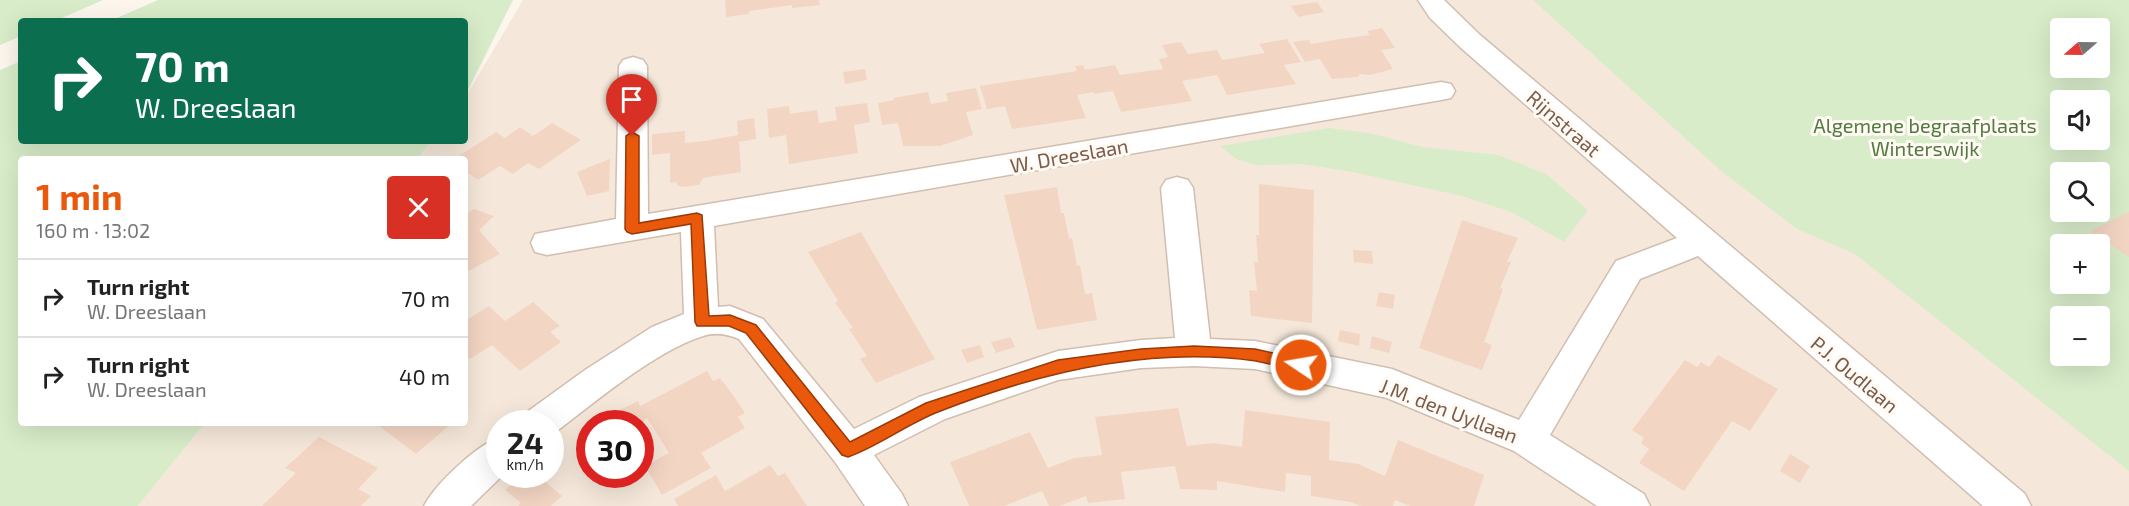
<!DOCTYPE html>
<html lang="en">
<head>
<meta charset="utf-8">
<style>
  body { margin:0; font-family:"Exo 2",sans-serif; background:#f2f2f2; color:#222; height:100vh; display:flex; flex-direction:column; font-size:22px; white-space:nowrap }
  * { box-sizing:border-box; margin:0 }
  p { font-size:20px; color:#767676 }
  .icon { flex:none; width:33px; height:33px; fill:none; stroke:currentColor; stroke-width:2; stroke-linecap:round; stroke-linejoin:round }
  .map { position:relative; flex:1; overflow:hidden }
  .details { position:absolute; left:18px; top:156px; width:450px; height:270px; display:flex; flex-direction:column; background:#fff; border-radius:6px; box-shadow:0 6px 24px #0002 }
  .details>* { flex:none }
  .banner { position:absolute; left:18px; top:18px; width:450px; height:126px; border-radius:6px; box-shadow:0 6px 24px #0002; background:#0b6e4f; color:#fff; overflow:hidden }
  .needle { width:39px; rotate:250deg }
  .tools { position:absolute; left:2050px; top:18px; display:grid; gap:12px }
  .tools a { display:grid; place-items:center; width:60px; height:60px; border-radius:6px; background:#fff; box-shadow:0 6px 24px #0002; font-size:30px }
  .speed { position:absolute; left:486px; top:410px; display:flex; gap:12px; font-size:30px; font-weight:700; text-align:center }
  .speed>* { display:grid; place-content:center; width:78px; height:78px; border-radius:50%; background:#fff; box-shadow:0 6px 24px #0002; line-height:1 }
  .speed small { font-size:15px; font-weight:400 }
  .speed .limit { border:9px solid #d22; background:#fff; color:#111 }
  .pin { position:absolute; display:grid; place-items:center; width:51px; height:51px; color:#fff; margin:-62px -26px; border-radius:50% 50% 50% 0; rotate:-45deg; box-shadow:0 0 6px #0007 }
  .pin .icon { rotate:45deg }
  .me { position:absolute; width:66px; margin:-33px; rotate:282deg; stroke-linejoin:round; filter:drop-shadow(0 0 4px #0008) }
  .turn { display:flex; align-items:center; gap:21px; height:126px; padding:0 18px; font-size:27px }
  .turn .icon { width:78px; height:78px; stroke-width:2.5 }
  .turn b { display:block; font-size:42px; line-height:51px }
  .round { display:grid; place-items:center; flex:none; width:63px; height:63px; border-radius:6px; background:#f2f2f2 }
  .summary { display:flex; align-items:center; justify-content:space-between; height:102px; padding:0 18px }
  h1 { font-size:36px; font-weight:700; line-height:45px; color:#ea580c }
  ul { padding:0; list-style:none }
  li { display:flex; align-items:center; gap:18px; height:78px; padding:0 18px; border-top:2px solid #e0e0e0 }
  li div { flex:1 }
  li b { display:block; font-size:22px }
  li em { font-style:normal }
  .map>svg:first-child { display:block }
</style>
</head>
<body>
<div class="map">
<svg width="2129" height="506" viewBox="0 0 2129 506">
  <rect width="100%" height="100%" fill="#fdf6ec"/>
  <path fill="#f5e8da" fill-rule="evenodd" d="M523 0H2129V506H138L205 423H465V159H417L431 141H465V98ZM2061 28H2100V68H2061ZM2061 100H2100V140H2061ZM2061 172H2100V212H2061ZM2061 244H2100V284H2061ZM2061 316H2100V356H2061ZM500 423H550V474H500ZM590 423H640V474H590Z"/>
  <path fill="#d8ecc9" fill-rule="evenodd" d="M0 0H103L55 21H21V36L0 45Z
    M158 0H513L465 96V21H110Z
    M1533 0H2129V471L1855 254 1797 229 1720 170ZM2061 28H2100V68H2061ZM2061 100H2100V140H2061ZM2061 172H2100V212H2061ZM2061 244H2100V284H2061ZM2061 316H2100V356H2061Z
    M21 61V141H431L417 159H21V423H205L138 506H0V70Z
    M1329 128 1369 133 1423 147 1498 155 1546 174 1588 210 1564 242 1511 212 1462 196 1352 172 1302 164 1256 165 1236 159 1220 146Z"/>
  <path fill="#f3d5c3" d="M725 0H819L820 5 792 8V5L749 11V14L726 17Z
    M1317 2 1324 12 1298 17 1291 6Z
    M1382 28 1395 48 1381 50 1393 69 1370 75 1360 74 1358 77 1332 79 1320 59 1305 62 1293 42 1309 40 1311 44 1340 39 1370 35 1367 31Z
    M1287 39 1301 62 1284 65 1296 84 1227 95 1217 75 1199 78 1182 81 1192 101 1121 112 1113 91 1094 94V92L1077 95 1086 118 1012 129 1005 106 987 109 980 86 1077 71 1075 66 1083 65 1085 70 1115 65 1120 75 1163 69 1159 59 1168 57 1162 45 1181 42 1188 54 1217 50 1222 60 1265 53 1259 44Z
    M865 69 867 80 845 84 843 72Z
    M976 88 982 109 966 112 973 135 940 146H903L898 123 882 125 878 103 894 100 893 98 928 92 931 104 948 101 946 93Z
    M867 103 870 122 854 125 858 153 789 164 786 135 769 138 767 109 789 106 790 114 817 110 819 123 837 120 835 107Z
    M754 118 756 139 739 142 741 172 703 178 699 185 682 187 677 185V182L670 183V153L652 155V134L685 131V143L704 141 738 135 737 121Z
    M552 123 581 140 539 169 528 163 513 174 500 166 478 180 465 171V159H454L496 132 505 138 520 127 533 136Z
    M610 159 609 191 587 196 577 172Z
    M1259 184 1314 190 1312 323 1251 316 1249 290 1257 291 1254 262H1258L1256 235H1259Z
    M1057 187 1061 213H1064L1069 239 1072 238 1077 266 1080 265 1085 294 1092 293 1097 320 1037 330 1004 195Z
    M474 209 494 216 479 230 500 254 465 273V214Z
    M2129 212V257L2090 231Z
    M1462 220 1518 238 1507 262H1511L1500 288 1503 289 1484 342 1492 345 1482 370 1419 348Z
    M861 232 935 359 876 383 860 359 867 356 849 329 853 328 835 303 838 301 808 252Z
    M1353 250 1372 251 1373 264 1354 262Z
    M1379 292 1395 295 1393 309 1376 306Z
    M533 302 560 326 550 332 561 342 520 371 492 345 470 359 465 354V321L489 306 505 321Z
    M1340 330 1360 334 1359 346 1338 341Z
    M1372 336 1392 342 1389 353 1370 348Z
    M1011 337 1015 347 996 353 991 342Z
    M980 345 984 357 967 363 961 350Z
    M1718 355 1778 389 1750 431 1732 421 1684 491 1639 463 1649 449 1641 443 1644 438 1632 430 1685 360 1697 367 1701 362 1709 367Z
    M707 371 713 381 720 378 733 395 745 413 738 417 745 428 701 453 711 468 662 495 645 466 669 453 647 418 639 423H621L614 413 638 401 640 406Z
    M1178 408 1187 446 1214 443 1242 447 1245 410 1330 422 1329 460 1358 464 1385 476 1398 440 1484 475 1474 506H1410L1395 500 1393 506H1361L1351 502 1311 496V476L1286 473 1285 492 1217 481V490L1180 489 1175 466 1121 472 1125 499 1088 503 1086 496 1059 506H1049L1042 491 1004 506H969L950 462 1030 432 1048 468 1074 458 1102 455 1095 417Z
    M375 423H452L416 454Z
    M319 437 378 468 358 489 371 496 361 506H262L296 473 285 468Z
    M1790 454 1810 466 1800 483 1780 471Z
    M770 465 778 476 785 473 807 506H678L674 499 716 475 725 491Z
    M524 474H536L562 496 551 506H518L521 503 505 490Z"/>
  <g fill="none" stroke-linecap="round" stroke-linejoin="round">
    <g stroke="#d1beb0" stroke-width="3">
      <path id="minor" d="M1418 0H1444L1480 35 2025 494 2031 506H1983L1698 256 1640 279 1550 435 1644 494 1650 506H1597L1514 451 1387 398 1255 369 1194 366 1141 368 1058 380 945 419 874 455 902 494 908 506H865L835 462 739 339C727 334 715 332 703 336 655 351 594 403 553 434L550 435V423H521L527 412 585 370 652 327 684 314 681 232 547 255 535 252 531 243 535 234 616 219 619 66 623 60 633 57 643 60 647 66 648 214 1441 82 1451 84 1455 91 1451 98 1441 100 714 226 718 307 730 306 763 319 854 429 919 397 1058 351 1141 340 1175 338 1161 188 1166 180 1177 177 1188 180 1193 188 1210 339 1255 341 1392 369 1519 420 1616 261 1677 238 1460 47 1430 18Z
        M500 437V474H504L471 506H424C435 484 477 445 500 437Z"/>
    </g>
    <use href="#minor" fill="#fff" fill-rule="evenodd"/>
  </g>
  <path fill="#ea580c" stroke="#983908" stroke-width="1.5" d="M632 132 639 136V223L697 213 702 215 709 316 730 315 756 325 850 442 926 403 1058 360 1141 349 1194 346 1255 349 1301 359 1306 361 1308 365 1306 369 1301 371C1286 368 1271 364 1256 361 1149 346 1037 373 938 412 907 424 879 446 848 457L842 455 746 333 729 326H697L695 322 691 224 632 234 627 232 625 229 626 136Z"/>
  <g text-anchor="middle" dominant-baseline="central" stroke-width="6" stroke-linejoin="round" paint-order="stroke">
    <g font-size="20" fill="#7a5c4d" stroke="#fffaf3">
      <text transform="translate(1564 123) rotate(41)">Rijnstraat</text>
      <text transform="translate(1069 155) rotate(-10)">W. Dreeslaan</text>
      <text transform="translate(1855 374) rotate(40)">P.J. Oudlaan</text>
      <text transform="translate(1449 410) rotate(21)">J.M. den Uyllaan</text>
    </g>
    <g font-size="20" fill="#537a41" stroke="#fffaf3">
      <text x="1925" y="125">Algemene begraafplaats<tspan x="1925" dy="23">Winterswijk</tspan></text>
    </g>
  </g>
</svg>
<div class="tools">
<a><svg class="needle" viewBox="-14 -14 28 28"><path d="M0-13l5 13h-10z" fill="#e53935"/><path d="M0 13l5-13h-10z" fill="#767676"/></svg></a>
<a><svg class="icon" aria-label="sound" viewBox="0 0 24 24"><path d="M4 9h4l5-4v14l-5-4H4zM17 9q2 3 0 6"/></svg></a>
<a><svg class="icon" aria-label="search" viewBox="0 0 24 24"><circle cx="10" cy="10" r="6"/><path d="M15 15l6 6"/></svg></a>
<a>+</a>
<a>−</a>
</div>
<div class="speed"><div>24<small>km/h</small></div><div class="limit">30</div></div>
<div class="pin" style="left:632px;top:136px;background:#d93025"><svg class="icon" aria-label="arrive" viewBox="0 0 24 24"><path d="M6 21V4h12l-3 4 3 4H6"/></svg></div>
<svg class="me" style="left:1301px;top:365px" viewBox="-20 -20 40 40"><circle r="17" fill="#ea580c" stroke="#fff" stroke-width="3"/><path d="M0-11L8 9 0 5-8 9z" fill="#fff"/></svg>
<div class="banner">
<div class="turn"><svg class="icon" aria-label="right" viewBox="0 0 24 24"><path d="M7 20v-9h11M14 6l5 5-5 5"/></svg><div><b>70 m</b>W. Dreeslaan</div></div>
</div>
<section class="details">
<div class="summary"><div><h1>1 min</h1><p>160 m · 13:02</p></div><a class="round" style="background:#d93025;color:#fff"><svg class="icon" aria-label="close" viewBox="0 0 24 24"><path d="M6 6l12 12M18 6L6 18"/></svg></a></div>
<ul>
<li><svg class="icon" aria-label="right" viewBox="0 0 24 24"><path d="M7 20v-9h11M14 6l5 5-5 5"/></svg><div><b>Turn right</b><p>W. Dreeslaan</p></div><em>70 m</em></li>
<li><svg class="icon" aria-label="right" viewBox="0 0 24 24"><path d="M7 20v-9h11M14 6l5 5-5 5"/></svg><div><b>Turn right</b><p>W. Dreeslaan</p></div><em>40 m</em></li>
</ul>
</section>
</div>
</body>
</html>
